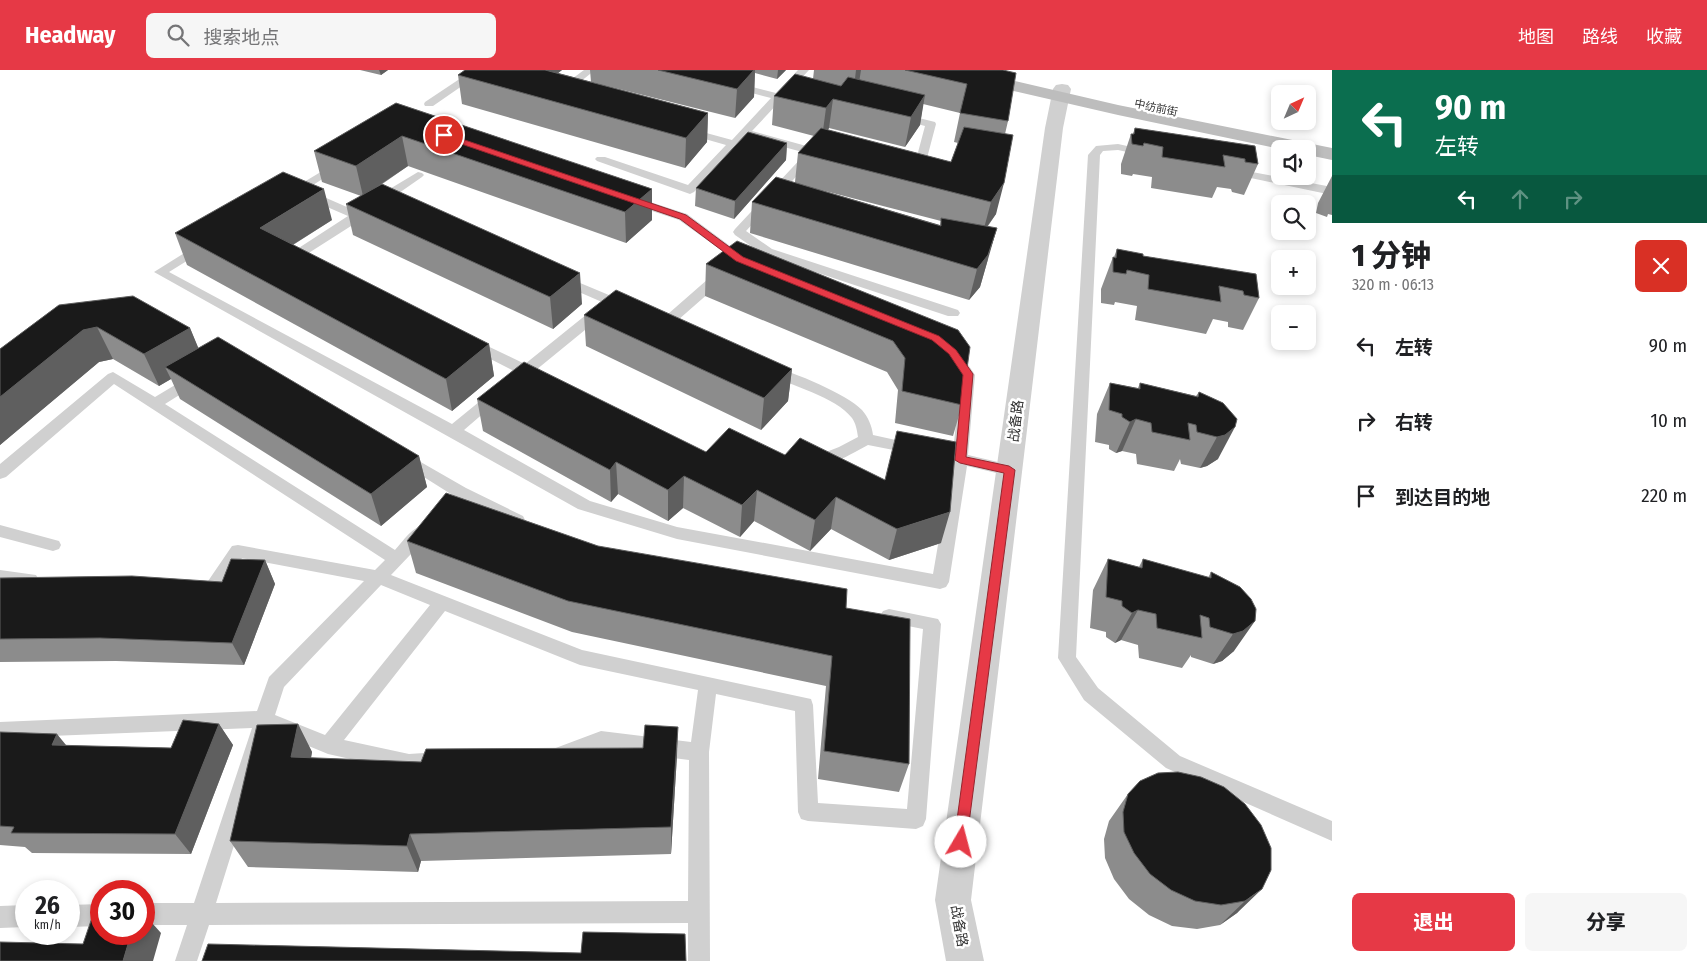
<!DOCTYPE html>
<html lang="zh">
<head>
<meta charset="utf-8">
<style>
  body { margin:0; font-family:"Fira Sans Condensed","Noto Sans SC",sans-serif; background:#f6f6f6; color:#202124; height:100vh; display:flex; flex-direction:column; font-size:19px; white-space:nowrap }
  * { box-sizing:border-box; margin:0 }
  p { font-size:16px; color:#757577 }
  .icon { flex:none; width:28px; height:28px; fill:none; stroke:currentColor; stroke-width:2; stroke-linecap:round; stroke-linejoin:round }
  .map { position:relative; flex:1; overflow:hidden }
  .sheet { display:flex; flex-direction:column; background:#fff; width:375px }
  .sheet>* { flex:none }
  .banner { background:#0b6e4f; color:#fff; overflow:hidden }
  .needle { width:32px; rotate:44deg }
  .fabs { position:absolute; left:1271px; top:15px; display:grid; gap:10px }
  .fabs a { display:grid; place-items:center; width:45px; height:45px; border-radius:8px; background:#fff; box-shadow:0 2px 8px #0003; font-size:25px }
  .speed { position:absolute; left:15px; top:810px; display:flex; gap:10px; font-size:25px; font-weight:700; text-align:center }
  .speed>* { display:grid; place-content:center; width:65px; height:65px; border-radius:50%; background:#fff; box-shadow:0 2px 8px #0003; line-height:1 }
  .speed small { font-size:12px; font-weight:400 }
  .speed .limit { border:8px solid #d22; background:#fff; color:#111 }
  .pin { position:absolute; display:grid; place-items:center; width:42px; height:42px; color:#fff; margin:-21px; border:2px solid #fff; border-radius:50%; box-shadow:0 1px 5px #0007 }
  .me { position:absolute; width:55px; margin:-28px; rotate:8deg; stroke-linejoin:round; filter:drop-shadow(0 0 4px #0008) }
  .turn { display:flex; align-items:center; gap:18px; height:105px; padding:0 20px; font-size:22px }
  .turn .icon { width:65px; height:65px; stroke-width:2.5 }
  .turn b { display:block; font-size:35px; line-height:42px }
  .lanes { display:flex; align-items:center; height:48px; padding:0 20px; background:#0003; justify-content:center; gap:25px; direction:ltr }
  .lanes .off { opacity:.35 }
  .round { display:grid; place-items:center; flex:none; width:52px; height:52px; border-radius:8px; background:#f6f6f6 }
  .headline { display:flex; align-items:center; justify-content:space-between; height:85px; padding:0 20px }
  h1 { font-size:30px; font-weight:800; line-height:38px }
  .button { display:flex; gap:10px; margin-top:auto; padding:10px 20px }
  .button a { flex:1; height:58px; border-radius:8px; background:#e63946; color:#fff; font-size:20px; font-weight:800; line-height:58px; text-align:center }
  .button a+a { background:#f6f6f6; color:#202124 }
  ul { padding:0; list-style:none }
  li { display:flex; align-items:center; gap:15px; height:75px; padding:0 20px }
  li div { flex:1 }
  li b { display:block; font-size:19px }
  li em { font-style:normal }
  header { display:flex; align-items:center; gap:30px; box-sizing:border-box; height:70px; padding:0 25px; background:#e63946; color:#fff }
  header strong { font-size:24px }
  nav { display:flex; gap:28px; margin-inline-start:auto; font-size:18px }
  .search { width:350px; height:45px; background:#f6f6f6; display:flex; align-items:center; gap:12px; box-sizing:border-box; padding:0 18px; border-radius:8px; color:#757577; font-size:19px }
  main { display:flex; flex:1; min-height:0 }
  .map>svg:first-child { display:block }
</style>
</head>
<body>
<header>
<strong>Headway</strong>
<div class="search"><svg class="icon" aria-label="search" viewBox="0 0 24 24"><circle cx="10" cy="10" r="6"/><path d="M15 15l6 6"/></svg>搜索地点</div>
<nav><a>地图</a><a>路线</a><a>收藏</a></nav>
</header>
<main>
<div class="map">
<svg width="1332" height="891" viewBox="0 0 1332 891">
  <rect width="100%" height="100%" fill="#fff"/>
  <g fill="none" stroke-linecap="round" stroke-linejoin="round">
    <path fill="#d0d0d0" fill-rule="evenodd" d="M473 0H485L433 36H425L424 34 425 32Z
      M584 0H595L565 24H557L556 22 557 20Z
      M798 0H809L752 61 828 82 830 84 824 87 816 85 746 161 772 179 958 240 960 243 958 246H948L764 185 735 165 733 162 735 159 806 83 747 67 694 122 690 124 597 91 595 89 597 87H605L688 115 726 75 684 63 683 61 684 59 688 58 732 70 771 28 729 17 728 15 729 13 733 12 776 23Z
      M899 43 935 52 936 54 922 107H914L912 105 925 56 895 48 894 46 895 44Z
      M1118 74 1150 81 1152 83 1146 86 1118 80 1103 81 1100 85 1076 587 1098 618 1180 686 1332 751V771L1166 698 1084 630 1058 588 1088 85 1096 76Z
      M339 91 345 94 343 96 294 127 290 128 284 124Z
      M1231 98 1332 117V125L1227 103 1225 101Z
      M418 102 422 103 424 105 422 107 386 132H378L376 129 378 126Z
      M308 120 356 141 368 134 374 138 362 149 304 186 310 191 304 195 289 186 291 183 348 146 304 127 302 124 304 121Z
      M632 126 687 144 749 190 743 194 739 193 679 150 628 133 626 130 628 127Z
      M202 172 206 173 208 176 206 179 169 202 452 354 490 323H500L502 326 500 329 464 360 590 431 677 457 933 504 952 393 946 391 943 387 946 383 953 382 961 305 947 284 949 281H959L975 305 968 385 1015 396 1017 400 1015 404 1009 406 967 396 949 512 946 517 940 519 677 469 578 439 154 202Z
      M721 201 727 205 726 208 670 257H660L658 254 660 251 716 202Z
      M561 205 628 233 630 236 623 240 618 239 556 212 555 209Z
      M602 235 607 236 609 239 607 242 536 300 542 305 540 308 535 310 528 307C521 312 517 317 509 314L507 311 516 302 467 277 465 274 467 271H477L525 294 597 236Z
      M771 296C793 302 847 324 862 340 868 347 872 356 873 365L914 374 919 375 922 379 919 383 914 384 868 375C855 382 825 400 811 396L808 392 811 388 839 377 858 367C857 360 856 354 852 348 836 327 790 315 766 304L764 301 766 298Z
      M113 302 155 327 190 306H200L202 309 200 312 165 334 395 480C404 470 416 451 430 456L432 460 430 464 391 505 582 580 811 629 813 635 818 733 907 739 923 559 883 551 880 546 883 541 889 539 938 549 941 554 926 749 923 756 916 759 808 751 801 749 798 742 795 641 716 624 709 682 710 891H688V853L209 855 197 891H175L187 855H144V833H194L252 658 0 668V652L257 641 269 607 364 511 242 488 214 530 208 532 198 529 195 524 198 519 204 517 232 476 238 475 375 500 385 490 114 314 6 407 0 409V394L108 304ZM381 515 430 535 325 665 275 645 284 617ZM445 541 580 595 698 620 691 672 601 661 553 679 550 685 553 691 560 694 601 679 689 690 688 831 216 833 270 660 328 684 409 702 431 698 434 692 431 686 424 683 409 684 344 670Z
      M405 383 466 418 523 446 525 450 523 454 517 456 511 454 454 426 400 392 397 388 400 384Z
      M0 455 59 471 61 475 59 479 53 481 0 467Z
      M0 500 36 505 39 510 36 515 30 517 0 514Z
      M101 834V856L69 857V835Z
      M26 835V857L0 858V836Z"/>
    <path fill="#d0d0d0" fill-rule="evenodd" d="M1062 14 1068 15 1071 19 1063 58 971 830 984 891H946L935 830 1045 58 1053 19 1056 15Z"/>
    <path fill="#bdbdbd" fill-rule="evenodd" d="M937 0H968L1118 35 1332 78V90L1308 85V79H1280L1118 45 940 4Z"/>
  </g>
  <path fill="#8c8c8c" fill-rule="evenodd" d="M360 0H388L381 5Z
    M465 0H562L558 3 708 43 707 72 685 98 462 34 458 5Z
    M590 0H786L777 9 755 3 754 27 735 48 591 12Z
    M814 0H1003L1008 51 1005 64 996 144 988 156V189L980 217 969 230 750 163 752 132 795 112 798 83 814 66 772 55 774 26 813 9ZM923 34 960 43 954 72 958 73 951 92 828 60 829 58 905 77 920 55ZM821 120 941 151 940 155Z
    M396 33 652 119V150L626 173 408 96 378 117 582 234 553 259 353 165 346 134 361 126 322 112 314 81Z
    M1135 58 1255 76 1258 94 1244 125 1232 122 1231 119 1217 117 1212 128 1151 118 1152 107 1133 104 1132 106 1121 104V94L1131 64H1133Z
    M787 73 786 90 734 149 695 136 696 118Z
    M1332 106V145L1328 144 1327 147 1316 143 1318 133Z
    M332 150 293 175 489 274 494 306 452 341 187 195 175 163Z
    M1117 179 1143 186 1256 204 1259 228 1243 260 1228 257V252L1213 249 1206 264 1135 250 1137 236 1115 232 1114 235 1101 233V219L1113 187H1114Z
    M706 194 958 260 962 335 953 366 895 353 898 320 887 302 705 226Z
    M59 235 190 258 198 278 419 386 427 417 381 456 180 329 171 309 159 316 113 289 99 292 0 375V279Z
    M584 245 792 299 788 331 761 360 586 276Z
    M1110 313 1138 318 1140 313 1196 326 1199 322 1223 333 1218 389 1207 396 1200 398 1181 394 1180 389 1174 401 1137 394 1136 384 1122 381 1116 383 1109 379V375L1095 372 1097 344Z
    M477 329 706 382 785 385 941 473 889 490 831 459 810 481 754 451 740 467 683 438 668 451 618 424 611 432 483 361Z
    M407 471 598 476 846 538 909 694 899 722 818 709 826 616 572 562 416 503Z
    M1108 489 1139 497 1143 489 1208 508 1211 502 1240 517 1234 581 1222 591 1213 594 1191 587V585L1182 598 1139 588 1138 575 1121 570 1115 573 1106 567V562L1090 558 1093 520Z
    M265 490 275 514 244 595 116 591 0 592V508L222 512Z
    M219 654 233 675 191 784 32 783 25 777 0 775V662L67 676 171 678Z
    M298 654 312 682 311 688 421 692 677 685 671 784 421 791 418 802 248 797 230 771Z
    M1128 724 1271 800 1237 843 1220 855 1197 859 1172 856 1149 845 1129 829 1114 809 1105 788 1104 769 1109 751Z"/>
  <path fill="#5f5f5f" d="M379 0H388L381 5Z
    M529 0H562L531 24Z
    M754 0H755L754 27 735 48 737 19Z
    M778 0H786L777 9Z
    M856 0H861L858 19 853 26Z
    M925 25 920 55 905 77 911 47Z
    M833 29 829 58 822 68 826 38Z
    M708 43 707 72 685 98 686 68Z
    M402 66 408 96 363 126 356 96Z
    M787 73 786 90 734 149 735 131Z
    M1004 113 996 144 983 162 991 132Z
    M324 119 332 150 270 189 260 158Z
    M652 119V150L626 173 625 142Z
    M997 158 980 217 969 230 977 199Z
    M580 203 582 234 553 259 550 227Z
    M97 257 113 289 99 292 0 375V327L83 260Z
    M190 258 203 289 165 297 171 309 159 316 144 284Z
    M489 274 494 306 452 341 446 309Z
    M792 299 788 331 761 360 764 328Z
    M1136 349 1122 381 1116 383 1130 352Z
    M1235 357 1218 389 1207 396 1200 398 1217 367Z
    M419 386 427 417 381 456 371 424Z
    M616 392 618 424 611 432 610 400Z
    M684 406 683 438 668 451V420Z
    M757 420 754 451 740 467 742 435Z
    M836 427 831 459 810 481 815 450Z
    M950 442 941 473 889 490 897 459Z
    M265 490 275 514 244 595 232 573Z
    M1138 540 1121 570 1115 573 1132 543Z
    M1255 551 1234 581 1222 591 1213 594 1233 564Z
    M219 654 233 675 191 784 175 764Z
    M298 654 312 682 306 715 291 687Z
    M678 657 677 685 671 784V757Z
    M57 664 75 686 52 675Z
    M410 764 421 791 418 802 407 776Z
    M1262 819 1237 843 1220 855 1245 831Z
    M144 844 161 863 153 891H123L131 864H144Z"/>
  <path fill="#1a1a1a" stroke="#5f5f5f" d="M465 0H545L708 43 686 68 458 5Z
    M658 0H754L737 19Z
    M905 0H1003L1016 3 1008 51 960 43 967 14Z
    M795 4 841 16 848 7 925 25 911 47 833 29 826 38 774 26Z
    M396 33 652 119 625 142 402 66 356 96 314 81Z
    M964 57 1013 65 1004 113 991 132 798 83 821 58 951 92Z
    M1135 58 1255 76 1258 94 1245 92V89L1223 85 1225 97 1162 87 1163 77 1144 73 1143 76 1132 74 1131 64H1134Z
    M748 62 787 73 735 131 696 118Z
    M283 102 324 119 260 158 489 274 446 309 175 163Z
    M776 107 941 156V148L997 158 988 185 977 199 752 132Z
    M382 114 580 203 550 227 346 134Z
    M737 171 958 260 970 277 962 335 902 321 905 288 893 271 706 194Z
    M1117 179 1143 184V186L1256 204 1259 228 1244 225 1243 221 1219 216 1221 232 1148 219 1149 205 1127 200 1126 204 1113 202V187L1116 188Z
    M616 220 792 299 764 328 584 245Z
    M133 226 190 258 144 284 97 257 83 260 0 327V279L59 235Z
    M218 267 419 386 371 424 165 297Z
    M524 292 706 382 729 358 785 385 800 368 885 410 897 361 956 372 950 442 897 459 836 427 815 450 757 420 742 435 684 406 668 420 616 392 610 400 477 329Z
    M1110 313 1140 319V313L1198 327 1199 322 1223 333 1237 349 1235 357 1225 365 1217 367 1197 362 1196 355 1188 353 1190 370 1152 362 1151 353 1136 349 1130 352 1122 347V344L1109 340Z
    M446 423 598 476 847 519 846 538 910 549 909 694 824 681 832 586 568 531 407 471Z
    M231 489 265 490 232 573 100 568 0 569V508L132 506 222 512Z
    M1108 489 1142 498 1143 489 1211 508V502L1240 517 1251 529 1256 539 1255 551 1243 561 1233 564 1210 557 1209 548 1200 545 1202 568 1157 558 1156 544 1138 540 1132 543 1122 536V531L1106 527Z
    M183 650 219 654 175 764 11 763 14 757 0 756V662L57 664 52 675 171 678Z
    M298 654 291 687 421 692 426 679 643 678 645 655 678 657 671 757 410 764 407 776 230 771 257 655Z
    M1178 702 1201 707 1224 717 1245 734 1261 755 1271 778V800L1262 819 1245 831 1221 835 1195 831 1171 820 1150 804 1134 783 1124 762 1123 742 1128 724 1140 711 1158 703Z
    M96 836 101 837V864H131L123 891H0V872L83 874Z
    M583 862 685 864 686 891H202L208 874 581 883Z"/>
  <path fill="#e63946" stroke="#96252e" d="M441 64H447L686 145 743 187 939 266 956 280 973 304 966 387 1009 396 1015 400 966 776 961 778 956 776 954 772 1004 403 960 393 955 390 963 305 949 284 932 270 736 191 680 149 441 67Z"/>
  <g text-anchor="middle" dominant-baseline="central" stroke-width="5" stroke-linejoin="round" paint-order="stroke">
    <g font-size="11" fill="#333" stroke="#fff">
      <text transform="translate(1156 38) rotate(12)">中纺前街</text>
    </g>
    <g font-size="14" fill="#333" stroke="#fff">
      <text transform="translate(1016 351) rotate(-83)">战备路</text>
      <text transform="translate(959 856) rotate(80)">战备路</text>
    </g>
  </g>
</svg>
<div class="fabs">
<a><svg class="needle" viewBox="-14 -14 28 28"><path d="M0-13l5 13h-10z" fill="#e53935"/><path d="M0 13l5-13h-10z" fill="#757577"/></svg></a>
<a><svg class="icon" aria-label="sound" viewBox="0 0 24 24"><path d="M4 9h4l5-4v14l-5-4H4zM17 9q2 3 0 6"/></svg></a>
<a><svg class="icon" aria-label="search" viewBox="0 0 24 24"><circle cx="10" cy="10" r="6"/><path d="M15 15l6 6"/></svg></a>
<a>+</a>
<a>−</a>
</div>
<div class="speed"><div>26<small>km/h</small></div><div class="limit">30</div></div>
<div class="pin" style="left:444px;top:65px;background:#d93025"><svg class="icon" aria-label="arrive" viewBox="0 0 24 24"><path d="M6 21V4h12l-3 4 3 4H6"/></svg></div>
<svg class="me" style="left:961px;top:772px" viewBox="-20 -20 40 40"><circle r="19" fill="#fff"/><path d="M0-13L10 11 0 6-10 11z" fill="#e63946"/></svg>
</div>
<section class="sheet">
<div class="banner">
<div class="turn"><svg class="icon" aria-label="left" viewBox="0 0 24 24"><path d="M17 20v-9H6M10 6l-5 5 5 5"/></svg><div><b>90 m</b>左转</div></div>
<div class="lanes"><svg class="icon" aria-label="left" viewBox="0 0 24 24"><path d="M17 20v-9H6M10 6l-5 5 5 5"/></svg><svg class="icon off" aria-label="ahead" viewBox="0 0 24 24"><path d="M12 20V5M6 11l6-6 6 6"/></svg><svg class="icon off" aria-label="right" viewBox="0 0 24 24"><path d="M7 20v-9h11M14 6l5 5-5 5"/></svg></div>
</div>
<div class="headline"><div><h1>1 分钟</h1><p>320 m · 06:13</p></div><a class="round" style="background:#d93025;color:#fff"><svg class="icon" aria-label="close" viewBox="0 0 24 24"><path d="M6 6l12 12M18 6L6 18"/></svg></a></div>
<ul>
<li><svg class="icon" aria-label="left" viewBox="0 0 24 24"><path d="M17 20v-9H6M10 6l-5 5 5 5"/></svg><div><b>左转</b></div><em>90 m</em></li>
<li><svg class="icon" aria-label="right" viewBox="0 0 24 24"><path d="M7 20v-9h11M14 6l5 5-5 5"/></svg><div><b>右转</b></div><em>10 m</em></li>
<li><svg class="icon" aria-label="arrive" viewBox="0 0 24 24"><path d="M6 21V4h12l-3 4 3 4H6"/></svg><div><b>到达目的地</b></div><em>220 m</em></li>
</ul>
<div class="button"><a>退出</a><a>分享</a></div>
</section>
</main>
</body>
</html>
